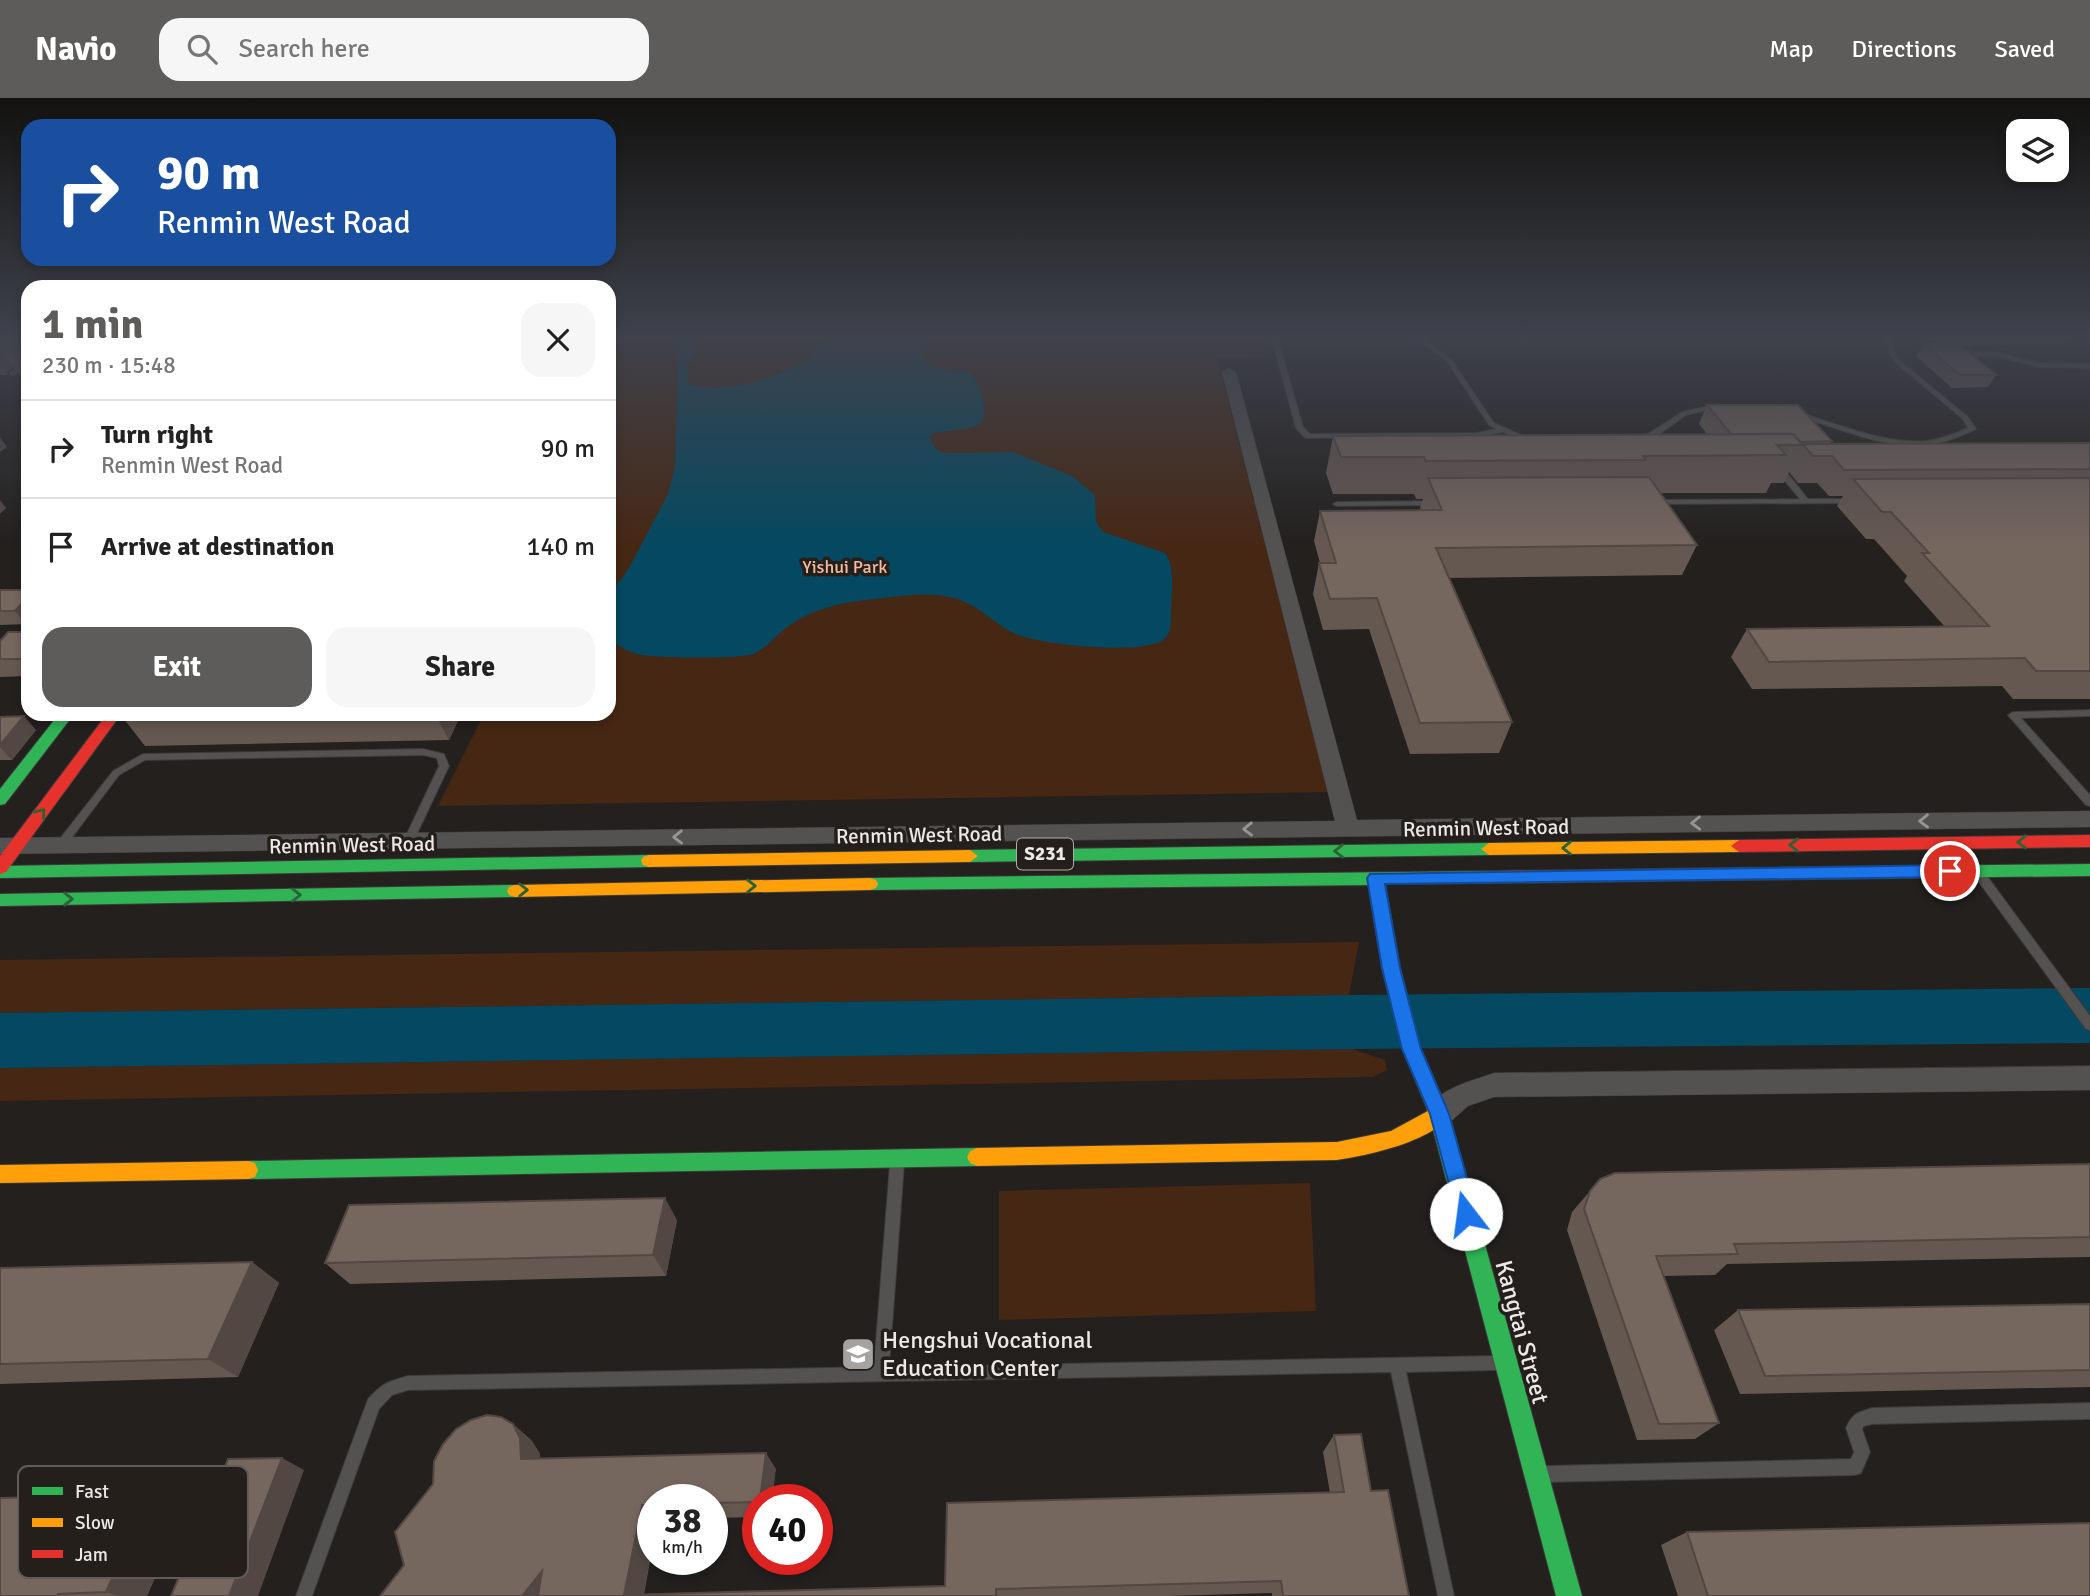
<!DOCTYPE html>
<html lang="en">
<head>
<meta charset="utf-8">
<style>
  body { margin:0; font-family:Signika,sans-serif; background:#f6f6f6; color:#222; height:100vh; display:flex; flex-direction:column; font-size:26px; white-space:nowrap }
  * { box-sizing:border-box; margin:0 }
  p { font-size:23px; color:#767676 }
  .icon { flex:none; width:38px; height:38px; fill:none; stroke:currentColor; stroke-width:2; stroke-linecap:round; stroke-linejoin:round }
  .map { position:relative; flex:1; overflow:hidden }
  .details { position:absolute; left:21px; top:182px; width:595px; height:441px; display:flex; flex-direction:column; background:#fff; border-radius:21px; box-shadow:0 4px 10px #0003 }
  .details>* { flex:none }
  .top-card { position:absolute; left:21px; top:21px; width:595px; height:147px; border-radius:21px; box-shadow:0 4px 10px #0003; background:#1a4fa0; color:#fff; overflow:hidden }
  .buttons { position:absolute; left:2006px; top:21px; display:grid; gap:14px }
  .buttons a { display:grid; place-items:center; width:63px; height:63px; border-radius:14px; background:#fff; box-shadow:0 4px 10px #0003; font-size:35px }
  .speed { position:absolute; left:637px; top:1386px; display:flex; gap:14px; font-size:35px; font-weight:700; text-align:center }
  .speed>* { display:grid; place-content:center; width:91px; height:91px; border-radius:50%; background:#fff; box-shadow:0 4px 10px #0003; line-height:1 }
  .speed small { font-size:18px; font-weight:400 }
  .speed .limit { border:10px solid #d22; background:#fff; color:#111 }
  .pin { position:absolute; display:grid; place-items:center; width:60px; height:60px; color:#fff; margin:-30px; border:4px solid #fff; border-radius:50%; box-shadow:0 2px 7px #0007 }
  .me { position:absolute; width:77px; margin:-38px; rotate:345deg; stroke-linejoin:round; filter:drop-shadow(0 0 5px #0008) }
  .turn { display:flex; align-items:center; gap:24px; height:147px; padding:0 21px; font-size:32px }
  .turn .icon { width:91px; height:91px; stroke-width:2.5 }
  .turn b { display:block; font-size:49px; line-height:60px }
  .round { display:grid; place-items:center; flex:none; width:74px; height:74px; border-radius:21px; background:#f6f6f6 }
  .headline { display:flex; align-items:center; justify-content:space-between; height:119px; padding:0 21px }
  h1 { font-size:42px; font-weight:700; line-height:52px; color:#5d5c5b }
  .button { display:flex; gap:14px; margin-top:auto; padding:14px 21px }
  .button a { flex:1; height:80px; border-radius:21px; background:#5d5c5b; color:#fff; font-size:28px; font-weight:700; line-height:80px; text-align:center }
  .button a+a { background:#f6f6f6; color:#222 }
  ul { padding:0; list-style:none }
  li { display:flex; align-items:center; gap:21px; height:98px; padding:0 21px; border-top:2px solid #e0e0e0 }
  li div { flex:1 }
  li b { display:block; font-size:26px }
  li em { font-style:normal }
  header { display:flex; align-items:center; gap:42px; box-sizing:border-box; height:98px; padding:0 35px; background:#5d5c5b; color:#fff }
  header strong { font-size:33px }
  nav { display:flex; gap:38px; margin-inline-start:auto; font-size:24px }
  .search { width:490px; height:63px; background:#f6f6f6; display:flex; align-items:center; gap:18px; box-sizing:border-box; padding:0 24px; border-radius:21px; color:#767676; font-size:26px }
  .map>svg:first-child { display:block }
</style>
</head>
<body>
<header>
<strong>Navio</strong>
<div class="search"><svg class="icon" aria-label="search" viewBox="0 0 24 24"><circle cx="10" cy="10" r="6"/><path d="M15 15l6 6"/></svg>Search here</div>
<nav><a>Map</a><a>Directions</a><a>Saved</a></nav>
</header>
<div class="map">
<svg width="2090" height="1498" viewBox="0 0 2090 1498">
  <rect width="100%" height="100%" fill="#23201e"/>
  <path fill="#462714" d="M609 238H1259L1266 260 1217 261 1329 694 438 708 484 616H609Z
    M1359 844 1349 897 0 915V862Z
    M1352 951 1385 962 1387 972 1372 979 0 1003V970Z
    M1310 1085 1316 1213 999 1222V1093Z"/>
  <path fill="#044961" d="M675 238H703C695 260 683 261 690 286 721 297 787 278 812 258L810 250 829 245 832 238H929L922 262 938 271 969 273C977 282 982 290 983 303 983 308 985 315 984 320 982 332 944 333 933 335L930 339C933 349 937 354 947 355L1013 354 1072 378 1095 397 1096 424 1103 434 1165 455C1176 470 1171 494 1171 512 1171 520 1172 530 1167 538 1153 560 1041 546 1018 537 997 529 980 507 954 500 930 493 900 498 875 501 844 504 817 509 790 527 776 536 769 549 753 556 739 561 657 560 642 557 629 555 619 548 609 541V509L615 489 628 472 668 396 675 369 678 272Z
    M2090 890V945L1352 951 0 970V915L1349 897Z"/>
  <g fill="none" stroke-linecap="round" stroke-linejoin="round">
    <g stroke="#3d3a38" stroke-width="2">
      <path id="lane" d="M1271 238H1277L1303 329 1310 336 1477 335 1497 331 1489 327 1447 263 1413 238H1420L1451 261 1494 325 1528 340 1521 342 1503 334 1477 339 1305 340 1296 330Z
        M1886 238H1892L1896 257 1901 264 1968 319 1976 331 1974 332C1959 339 1944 345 1927 347 1882 351 1836 329 1794 317V315L1796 314C1838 325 1881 346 1926 343 1941 341 1954 336 1968 330L1963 321 1897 266 1890 257Z
        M1925 238H1934L1972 254 2000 255 2038 265 2090 266V270L2038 269 2000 259 1971 258Z
        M28 261V266L14 277H10V275Z
        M1718 306 1721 308 1720 309 1686 317 1654 340 1641 343 1637 341 1648 336 1682 314Z
        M1774 366H1780L1808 401H1852L1856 403 1852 405 1655 406 1651 404 1655 402 1800 401 1774 370Z
        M1436 403H1439V407L1337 408 1333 406 1337 404Z
        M2090 612V618L2021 620 2090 697V708L2086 707 2008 617 2013 614Z
        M423 651 444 656 449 668 414 742 409 746 404 742 439 668 437 660 423 657 145 662 119 677 64 750 60 751 55 747 113 673 143 656Z
        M1980 773 1984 774 2090 918V932L2086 931 1976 780 1975 777 1976 774Z
        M897 1060 902 1062 904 1066 889 1269 1496 1258 1501 1260 1503 1265 1501 1270 1496 1272 1406 1274 1454 1498H1438L1391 1274 408 1292 392 1297 379 1311 312 1498H296L368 1301C383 1285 387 1284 408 1278L874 1269 890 1066 892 1062Z
        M2090 1305V1321L1872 1326 1864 1328 1862 1331 1870 1354 1861 1375 1855 1377 1546 1384 1540 1382 1538 1376 1540 1370 1546 1368 1851 1361 1854 1354 1846 1330C1853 1315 1857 1315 1872 1310Z"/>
    </g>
    <g stroke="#3d3a38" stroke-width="1">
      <path id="street" d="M1229 270 1236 274 1357 722 2090 713V729L0 756V740L1335 723 1222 274Z
        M2090 968V992L1494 999 1468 1008 1449 1025 1439 1028 1429 1025 1425 1016C1437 990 1469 984 1494 975Z"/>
    </g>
    <g stroke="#3d3a38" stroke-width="2">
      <path id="fast" d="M59 616H74L5 706 0 707V691Z
        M1489 745 1497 751 1489 757 970 764 962 758 970 752Z
        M649 757 655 759 657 763 655 767 649 769 0 780V768Z
        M2090 766V778L1729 782 1723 780 1721 776 1723 772 1729 770Z
        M1495 773 1501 775 1503 779 1501 783 1495 785 1385 786 1400 870 1421 951 1449 1016 1582 1498H1556L1429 1016 1403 951 1382 870 1369 787 870 792 864 790 862 786 864 782 870 780Z
        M515 787 521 789 523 793 521 797 515 799 0 808V796Z
        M977 1050 984 1053 987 1059 984 1065 977 1068 248 1081 241 1079 238 1072 241 1065 248 1063Z"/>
    </g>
    <g stroke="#3d3a38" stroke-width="2">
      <path id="slow" d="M1739 742 1747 748 1739 754 1489 757 1481 751 1489 745Z
        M970 752 978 758 970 764 649 769 643 767 641 763 643 759 649 757Z
        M870 780 876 782 878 786 876 790 870 792 515 799 509 797 507 793 509 789 515 787Z
        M1439 1007 1446 1010 1449 1016C1436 1043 1365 1058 1337 1062L977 1068 970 1065 967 1059 970 1053 977 1050 1337 1044 1391 1033Z
        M248 1063 255 1065 258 1072 255 1079 248 1081 0 1085V1067Z"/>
    </g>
    <g stroke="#3d3a38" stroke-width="2">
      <path id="jam" d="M107 616H121L6 774 0 776V758Z
        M2090 737V749L1739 754 1731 748 1739 742Z
        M1729 770 1735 772 1737 776 1735 780 1729 782 1495 785 1489 783 1487 779 1489 775 1495 773Z"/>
    </g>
    <use href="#lane" fill="#545250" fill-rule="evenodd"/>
    <use href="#street" fill="#545250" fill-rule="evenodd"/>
    <use href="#fast" fill="#30b455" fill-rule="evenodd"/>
    <use href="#slow" fill="#ff9f0a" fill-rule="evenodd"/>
    <use href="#jam" fill="#e5322d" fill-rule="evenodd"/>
  </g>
  <path fill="#655851" d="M0 238H28V278H21L14 269 8 273 7 277H0Z
    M1946 238H2068L2063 246 1962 247 1950 242Z
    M1923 246 1996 277 1988 289 1952 290 1916 258Z
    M1707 307 1832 343 1830 346 2090 345V601H2013L2002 588 1752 591 1731 559 1747 531 1945 529 1904 483 1907 478 1874 441H1866L1837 408 1843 398H1829L1817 385H1798L1789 374 1784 385H1771L1766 395H1661L1697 447 1682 477 1449 480 1512 624 1499 655 1410 656 1369 531 1323 532 1313 496 1319 465H1320L1314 443 1320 413 1421 412 1420 410 1423 401H1416L1414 396H1333L1326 375 1333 338 1707 336 1699 326Z
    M0 492 26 526 0 527Z
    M28 534V578L0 579V543Z
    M127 616H461L449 642 145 648 124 621Z
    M0 619 36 632 12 662H0Z
    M2090 1066V1159L1727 1166 1715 1177 1663 1178 1719 1325 1695 1341 1637 1342 1567 1132 1572 1114 1590 1093Z
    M677 1122 666 1178 350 1186 325 1165Z
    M252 1164 279 1185 238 1279 0 1286V1170Z
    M2090 1206V1289L1740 1296 1714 1232 1738 1212Z
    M513 1326 532 1343 540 1356V1360L776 1371 758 1402V1419L712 1420V1402H653V1447L644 1496 945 1488 1330 1395 1323 1354 1334 1337 1371 1393 1409 1498H1272V1495L1168 1498H380Z
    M150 1396 185 1410 147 1498H0Z
    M1687 1434 2090 1498H1678L1661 1447Z"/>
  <path fill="#524742" d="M0 249 14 269 8 273 7 277 0 266Z
    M0 339 7 349 0 354Z
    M0 402 6 410 0 416Z
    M28 499V524L26 526 15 513Z
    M435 616H461L449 642Z
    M24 618 36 632 12 662 0 649V647Z
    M665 1100 677 1122 666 1178 653 1157Z
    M252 1164 279 1185 238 1279 208 1261Z
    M513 1326 532 1343 540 1356 541 1377 521 1361Z
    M766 1355 776 1371 772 1402H760Z
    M282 1360 304 1372 258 1498H229Z
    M150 1396 185 1410 147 1498H118L106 1494Z
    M642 1407 653 1417V1447L643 1498 624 1497Z
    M542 1473 552 1498H522Z"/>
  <path fill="#75665e" stroke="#524742" stroke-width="2" d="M0 238H28V244H0Z
    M1958 245 1996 277H1960L1923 246Z
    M1707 307H1798L1832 343 1800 344 1793 336H1731Z
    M1793 336 1804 347H1777L1786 357 1643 358 1646 362 1426 363 1424 359H1341L1333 338Z
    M2090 345V371L1844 372 1832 358H1813L1802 346Z
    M1649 379 1697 447 1436 450 1512 624 1420 625 1377 500 1330 501 1319 465H1336L1320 413 1442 412 1428 380Z
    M2090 380V573H2036L2025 560 1769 564 1747 531 1989 528 1922 455H1929L1891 414H1882L1853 381Z
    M0 492H28V499L15 513H0Z
    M8 534H28V561H0V543Z
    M127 616H394L124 621Z
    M24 618 0 647V619Z
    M2090 1066V1139L1734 1146 1738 1156 1656 1158 1719 1325 1659 1326 1584 1111 1590 1093 1600 1081 1615 1075Z
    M665 1100 653 1157 325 1165 349 1107Z
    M252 1164 208 1261 0 1266V1170Z
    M2090 1206V1272L1765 1278 1738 1212Z
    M487 1317 501 1319 513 1326 520 1340 521 1361 766 1355 760 1402H758V1404L712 1405V1402H653V1407H642L624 1497 945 1488 947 1405 1344 1394 1334 1337 1361 1336 1371 1393 1388 1392 1409 1498H1283L1281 1483 996 1491V1498H538L542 1473 522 1498H380L404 1467 395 1434 433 1386 434 1363 443 1346 456 1331 471 1322Z
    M282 1360 229 1498H171L228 1361Z
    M150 1396 106 1494 58 1496 57 1498H0V1400Z
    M2090 1425V1498H1708L1687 1434Z"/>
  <defs><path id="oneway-chevron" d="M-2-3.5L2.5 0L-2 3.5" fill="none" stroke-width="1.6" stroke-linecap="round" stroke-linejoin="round" transform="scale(1.75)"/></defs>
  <g stroke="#2a6236">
    <use href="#oneway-chevron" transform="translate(41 715) rotate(-53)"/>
    <use href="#oneway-chevron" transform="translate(2022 744) rotate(179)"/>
    <use href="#oneway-chevron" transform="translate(1794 747) rotate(179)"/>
    <use href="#oneway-chevron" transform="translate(1567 750) rotate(179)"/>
    <use href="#oneway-chevron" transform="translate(1339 753) rotate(179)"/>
    <use href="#oneway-chevron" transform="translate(751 788) rotate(-1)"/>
    <use href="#oneway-chevron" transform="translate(523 792) rotate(-1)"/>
    <use href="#oneway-chevron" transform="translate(296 797) rotate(-1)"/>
    <use href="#oneway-chevron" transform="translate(68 801) rotate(-1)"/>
  </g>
  <g stroke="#989694">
    <use href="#oneway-chevron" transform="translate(1924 723) rotate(179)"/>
    <use href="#oneway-chevron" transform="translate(1696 725) rotate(179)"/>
    <use href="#oneway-chevron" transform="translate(1248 731) rotate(179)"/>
    <use href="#oneway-chevron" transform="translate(678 739) rotate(179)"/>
  </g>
  <linearGradient id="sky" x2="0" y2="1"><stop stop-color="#131210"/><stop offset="0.53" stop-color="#3f424c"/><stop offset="1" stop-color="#3f424c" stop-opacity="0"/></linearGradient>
  <rect width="2090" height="448" fill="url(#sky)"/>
  <path fill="#1a73e8" stroke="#114b97" stroke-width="2" d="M1950 767 1958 773 1950 779 1385 786 1400 870 1421 951 1449 1016 1477 1116 1474 1123 1466 1125 1459 1123 1430 1016 1402 951 1382 870 1367 780 1370 776Z"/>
  <defs>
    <g id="school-square" transform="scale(1.75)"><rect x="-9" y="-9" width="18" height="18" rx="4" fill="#a6a2a0" stroke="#251f1c"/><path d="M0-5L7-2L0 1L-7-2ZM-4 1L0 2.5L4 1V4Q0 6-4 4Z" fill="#fff"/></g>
  </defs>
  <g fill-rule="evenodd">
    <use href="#school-square" x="858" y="1256"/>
  </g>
  <g text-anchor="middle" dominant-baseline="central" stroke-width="7" stroke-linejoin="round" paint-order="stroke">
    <g font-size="18" fill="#f4bc9e" stroke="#251f1c">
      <text x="845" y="469">Yishui Park</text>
    </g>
    <rect fill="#251f1c" stroke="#b0aca9" stroke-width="2" x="1017" y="740.5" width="56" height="31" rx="5"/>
    <g font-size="19" font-weight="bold" fill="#ece8e6">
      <text x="1045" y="756">S231</text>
    </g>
    <g font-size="21" fill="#ece8e6" stroke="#251f1c">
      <text transform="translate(1486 730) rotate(-1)">Renmin West Road</text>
      <text transform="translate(919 737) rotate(-1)">Renmin West Road</text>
      <text transform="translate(352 747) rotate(-1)">Renmin West Road</text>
    </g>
    <g font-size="24" fill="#ece8e6" stroke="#251f1c">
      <text transform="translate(1522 1234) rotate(75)">Kangtai Street</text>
    </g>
    <g font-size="24" fill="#ece8e6" stroke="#251f1c" text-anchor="start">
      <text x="882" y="1242">Hengshui Vocational<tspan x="882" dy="28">Education Center</tspan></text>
    </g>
  </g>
  <rect x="18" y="1368" width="230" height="112" rx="10" fill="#251f1c" stroke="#615b59" stroke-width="2"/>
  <rect x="32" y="1389" width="31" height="8" fill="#30b455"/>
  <rect x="32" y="1420" width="31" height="9" fill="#ff9f0a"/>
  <rect x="32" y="1452" width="31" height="8" fill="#e5322d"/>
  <g font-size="19" fill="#ece8e6">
    <text x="75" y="1400">Fast</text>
    <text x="75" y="1431">Slow</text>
    <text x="75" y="1463">Jam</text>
  </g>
</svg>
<div class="buttons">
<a><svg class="icon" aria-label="layers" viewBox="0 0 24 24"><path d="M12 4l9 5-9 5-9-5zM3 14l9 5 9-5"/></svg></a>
</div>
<div class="speed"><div>38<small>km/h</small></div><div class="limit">40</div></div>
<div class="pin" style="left:1950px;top:773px;background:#d93025"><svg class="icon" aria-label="arrive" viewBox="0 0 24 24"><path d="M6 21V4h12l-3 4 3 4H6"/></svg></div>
<svg class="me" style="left:1466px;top:1116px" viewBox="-20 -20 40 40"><circle r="19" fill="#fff"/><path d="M0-13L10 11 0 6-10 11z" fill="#1a73e8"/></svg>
<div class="top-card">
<div class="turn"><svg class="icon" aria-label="right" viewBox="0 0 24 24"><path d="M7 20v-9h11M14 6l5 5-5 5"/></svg><div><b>90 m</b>Renmin West Road</div></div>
</div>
<section class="details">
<div class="headline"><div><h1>1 min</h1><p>230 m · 15:48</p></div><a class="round"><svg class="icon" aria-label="close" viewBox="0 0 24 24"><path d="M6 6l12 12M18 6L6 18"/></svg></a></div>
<ul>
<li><svg class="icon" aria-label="right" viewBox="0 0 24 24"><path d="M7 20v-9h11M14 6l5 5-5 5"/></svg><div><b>Turn right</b><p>Renmin West Road</p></div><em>90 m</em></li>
<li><svg class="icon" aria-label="arrive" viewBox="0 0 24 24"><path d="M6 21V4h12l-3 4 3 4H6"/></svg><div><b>Arrive at destination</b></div><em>140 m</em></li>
</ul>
<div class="button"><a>Exit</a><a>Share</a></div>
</section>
</div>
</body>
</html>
